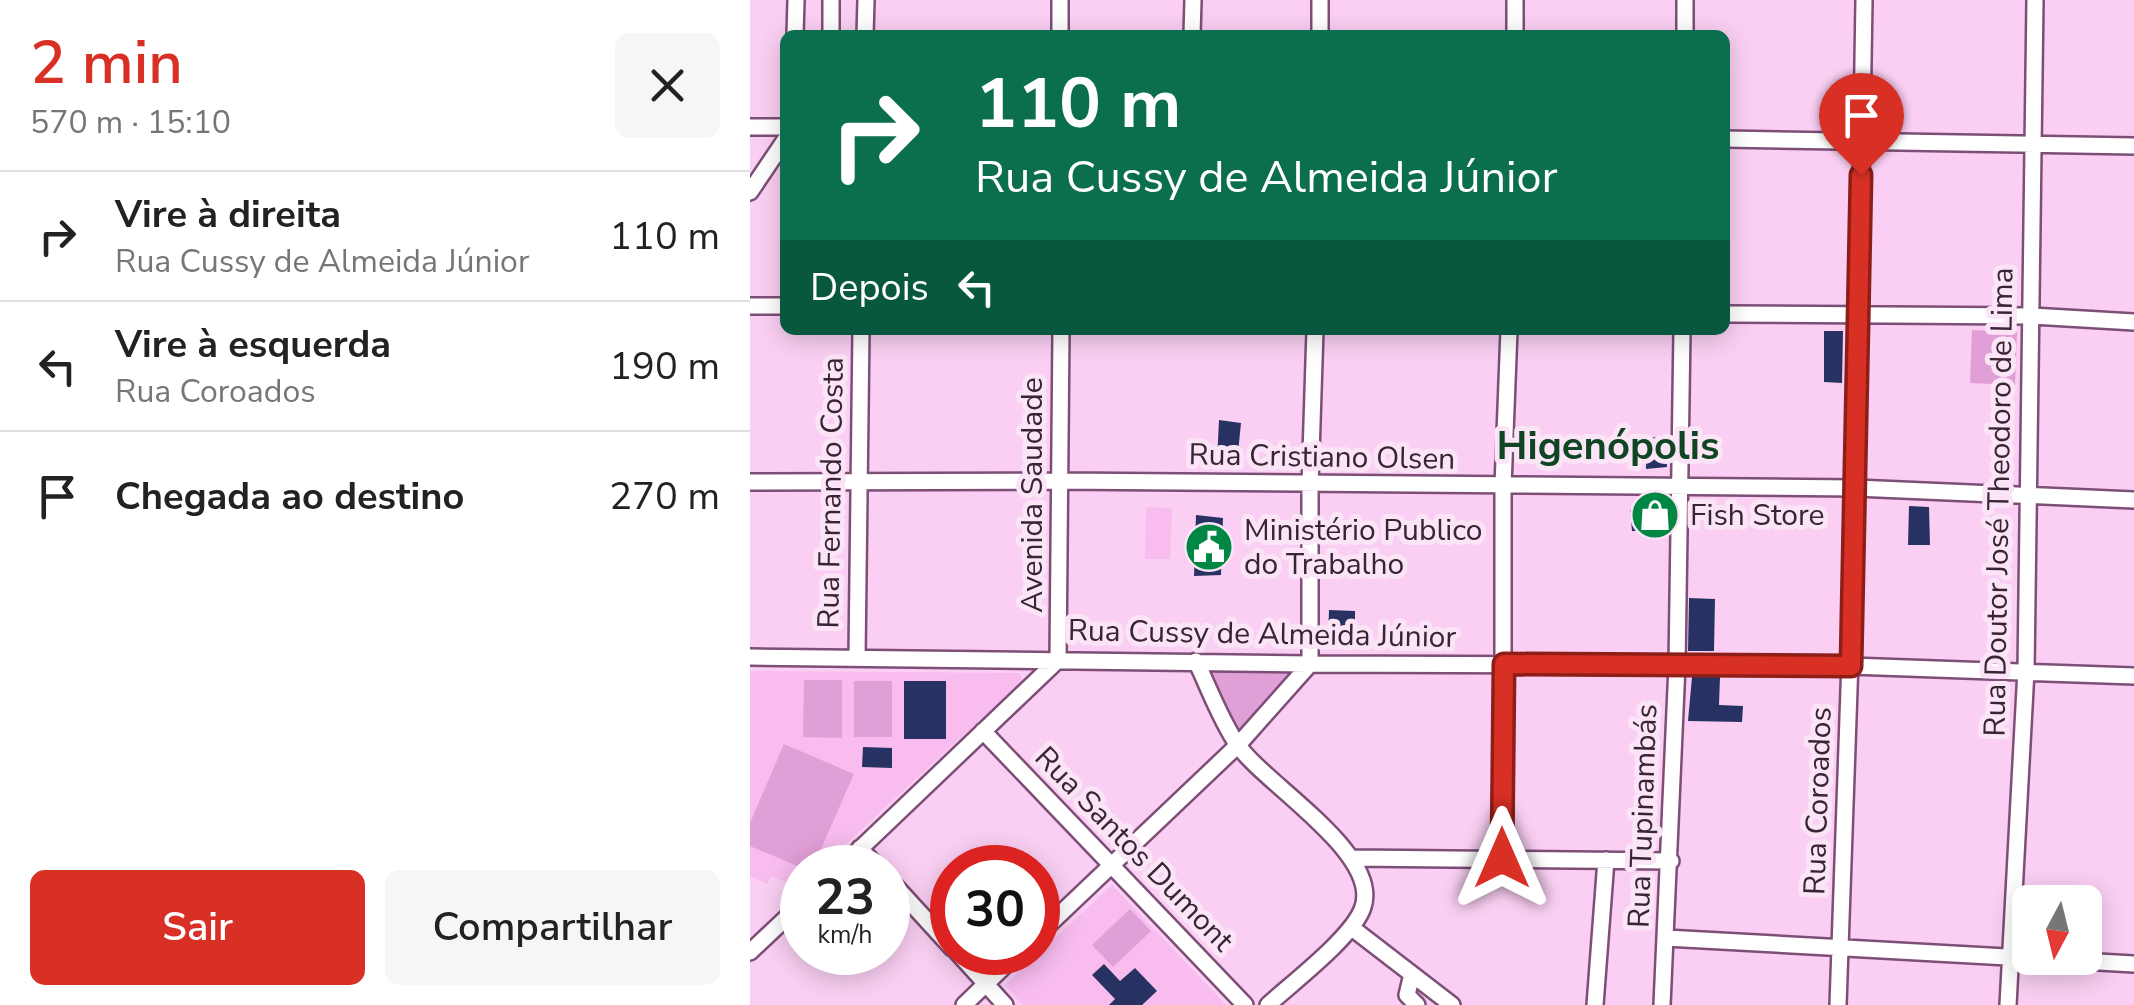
<!DOCTYPE html>
<html lang="pt">
<head>
<meta charset="utf-8">
<style>
  body { margin:0; font-family:"Nunito Sans",sans-serif; background:#f6f6f6; color:#222; height:100vh; display:flex; flex-direction:column; font-size:38px; white-space:nowrap }
  * { box-sizing:border-box; margin:0 }
  p { font-size:32px; color:#767676 }
  .icon { flex:none; width:55px; height:55px; fill:none; stroke:currentColor; stroke-width:2; stroke-linecap:round; stroke-linejoin:round }
  .map { position:relative; flex:1; overflow:hidden }
  .drawer { display:flex; flex-direction:column; background:#fff; width:750px }
  .drawer>* { flex:none }
  .guide { position:absolute; left:30px; top:30px; width:950px; height:305px; border-radius:15px; box-shadow:0 5px 25px #0003; background:#0b6e4f; color:#fff; overflow:hidden }
  .needle { width:65px; rotate:187deg }
  .buttons { position:absolute; left:1262px; top:885px; display:grid; gap:20px }
  .buttons a { display:grid; place-items:center; width:90px; height:90px; border-radius:15px; background:#fff; box-shadow:0 5px 25px #0003; font-size:50px }
  .speed { position:absolute; left:30px; top:845px; display:flex; gap:20px; font-size:50px; font-weight:700; text-align:center }
  .speed>* { display:grid; place-content:center; width:130px; height:130px; border-radius:50%; background:#fff; box-shadow:0 5px 25px #0003; line-height:1 }
  .speed small { font-size:25px; font-weight:400 }
  .speed .limit { border:15px solid #d22; background:#fff; color:#111 }
  .pin { position:absolute; display:grid; place-items:center; width:85px; height:85px; color:#fff; margin:-102px -42px; border-radius:50% 50% 50% 0; rotate:-45deg; box-shadow:0 0 10px #0007 }
  .pin .icon { rotate:45deg }
  .me { position:absolute; width:110px; margin:-55px; rotate:0deg; stroke-linejoin:round; filter:drop-shadow(0 0 8px #0008) }
  .turn { display:flex; align-items:center; gap:35px; height:210px; padding:0 30px; font-size:45px }
  .turn .icon { width:130px; height:130px; stroke-width:2.5 }
  .turn b { display:block; font-size:70px; line-height:85px }
  .then { display:flex; align-items:center; height:95px; padding:0 30px; background:#0003; gap:20px; font-size:38px }
  .round { display:grid; place-items:center; flex:none; width:105px; height:105px; border-radius:15px; background:#f6f6f6 }
  .summary { display:flex; align-items:center; justify-content:space-between; height:170px; padding:0 30px }
  h1 { font-size:60px; font-weight:600; line-height:75px; color:#d93025 }
  .action { display:flex; gap:20px; margin-top:auto; padding:20px 30px }
  .action a { flex:1; height:115px; border-radius:15px; background:#d93025; color:#fff; font-size:40px; font-weight:600; line-height:115px; text-align:center }
  .action a+a { background:#f6f6f6; color:#222 }
  ul { padding:0; list-style:none }
  li { display:flex; align-items:center; gap:30px; height:130px; padding:0 30px; border-top:2px solid #e0e0e0 }
  li div { flex:1 }
  li b { display:block; font-size:38px }
  li em { font-style:normal }
  main { display:flex; flex:1; min-height:0 }
  .map>svg:first-child { display:block }
</style>
</head>
<body>
<main>
<section class="drawer">
<div class="summary"><div><h1>2 min</h1><p>570 m · 15:10</p></div><a class="round"><svg class="icon" aria-label="close" viewBox="0 0 24 24"><path d="M6 6l12 12M18 6L6 18"/></svg></a></div>
<ul>
<li><svg class="icon" aria-label="right" viewBox="0 0 24 24"><path d="M7 20v-9h11M14 6l5 5-5 5"/></svg><div><b>Vire à direita</b><p>Rua Cussy de Almeida Júnior</p></div><em>110 m</em></li>
<li><svg class="icon" aria-label="left" viewBox="0 0 24 24"><path d="M17 20v-9H6M10 6l-5 5 5 5"/></svg><div><b>Vire à esquerda</b><p>Rua Coroados</p></div><em>190 m</em></li>
<li><svg class="icon" aria-label="arrive" viewBox="0 0 24 24"><path d="M6 21V4h12l-3 4 3 4H6"/></svg><div><b>Chegada ao destino</b></div><em>270 m</em></li>
</ul>
<div class="action"><a>Sair</a><a>Compartilhar</a></div>
</section>
<div class="map">
<svg width="1384" height="1005" viewBox="0 0 1384 1005">
  <rect width="100%" height="100%" fill="#facff3"/>
  <path fill="#f8bcef" d="M396 507 422 508 420 559H395Z
    M0 671 269 673 273 680 71 867 52 868V885L49 888 21 876 17 884 0 876Z
    M362 885 476 1005H273L255 985Z"/>
  <path fill="#e19fd7" d="M1222 330 1267 332 1265 385 1220 383Z
    M449 663 558 665 487 743Z
    M54 680H92V738L53 737Z
    M104 681H142V737H104Z
    M34 744 104 774 63 867 52 868 0 846V823Z
    M380 909 401 931 363 967 342 945Z"/>
  <path fill="#283262" d="M1074 331H1093L1092 383 1074 382Z
    M469 420 491 423 487 463 467 461Z
    M897 437 916 438 917 467 896 469Z
    M1159 506 1179 507 1180 545H1158Z
    M908 509 913 511 912 531H882L880 510Z
    M446 515 473 518 471 575 444 576Z
    M939 598 965 599 964 651H938Z
    M579 610 605 611V639H578Z
    M942 677H970L969 705 993 706 992 722 938 721Z
    M154 681H196V739H154Z
    M113 747 142 748V768L112 767Z
    M354 964 370 981 385 968 407 991 392 1005H359L365 999 342 975Z"/>
  <g fill="none" stroke-linecap="round" stroke-linejoin="round">
    <g stroke="#7d4e76" stroke-width="20">
      <path id="minor" d="M45 35 46 0
        M81 35V0
        M115 35 116 0
        M310 35V0
        M442 35 443 0
        M570 35V0
        M765 35V0
        M935 35V0
        M0 127H35
        M975 139 1384 146
        M0 192 35 140
        M0 306H35
        M975 314 1282 316 1384 322
        M0 482 310 481 1106 488 1384 500
        M0 657 560 664 1101 666 1384 676
        M107 657 111 330
        M446 661C459 688 470 719 487 744 514 784 631 853 613 907 604 936 542 983 518 1005
        M233 731 495 1005
        M110 848 128 868
        M602 858 921 861
        M753 858V486L759 330
        M90 868 308 660 311 330
        M138 878 202 948
        M602 928 702 1005
        M288 935 488 745 560 664V485L565 330
        M916 938 1384 964
        M0 952 52 903
        M207 952 255 1005
        M662 974 657 995 667 1005
        M214 1005 269 952
        M845 1005 856 860
        M912 1005 927 665 932 330
        M1088 1005 1106 488 1114 0
        M1258 1005 1276 670 1285 0"/>
    </g>
    <use href="#minor" stroke="#fff" stroke-width="15"/>
  </g>
  <g fill="none" stroke-linecap="round" stroke-linejoin="round">
    <g stroke="#8d1f18" stroke-width="25">
      <path id="route" d="M752 858 754 664 1101 666 1111 175"/>
    </g>
    <use href="#route" stroke="#d93025" stroke-width="18"/>
  </g>
  <defs>
    <g id="shop-disc" transform="scale(2.5)"><circle r="9.5" fill="#008743" stroke="#fae4f6"/><path d="M-5-2.5h2.3a2.7 3.5 0 0 1 5.4 0H5L5.5 6h-11ZM-1.5-2.5h3a1.5 2.3 0 0 0-3 0Z" fill="#fff"/></g>
    <g id="civic-disc" transform="scale(2.5)"><circle r="9.5" fill="#008743" stroke="#fae4f6"/><path d="M-.6-6.5H3V-4.5H.6V-3L4-1V1h2V6H-6V1h2V-1L-.6-3ZM-1.2 2.5V6h2.4V2.5Z" fill="#fff"/></g>
  </defs>
  <g fill-rule="evenodd">
    <use href="#shop-disc" x="905" y="515"/>
    <use href="#civic-disc" x="459" y="547"/>
  </g>
  <g text-anchor="middle" dominant-baseline="central" stroke-width="10" stroke-linejoin="round" paint-order="stroke">
    <g font-size="30" fill="#382435" stroke="#fae4f6">
      <text transform="translate(572 457) rotate(1)">Rua Cristiano Olsen</text>
      <text transform="translate(81 493) rotate(-89)">Rua Fernando Costa</text>
      <text transform="translate(282 495) rotate(-90)">Avenida Saudade</text>
      <text transform="translate(1249 502) rotate(-89)">Rua Doutor José Theodoro de Lima</text>
      <text transform="translate(512 634) rotate(1)">Rua Cussy de Almeida Júnior</text>
      <text transform="translate(1068 801) rotate(-88)">Rua Coroados</text>
      <text transform="translate(893 816) rotate(-88)">Rua Tupinambás</text>
      <text transform="translate(384 849) rotate(46)">Rua Santos Dumont</text>
    </g>
    <g font-size="30" fill="#382435" stroke="#fae4f6" text-anchor="start">
      <text x="940" y="515">Fish Store</text>
      <text x="494" y="530">Ministério Publico<tspan x="494" dy="34">do Trabalho</tspan></text>
    </g>
    <g font-size="40" font-weight="bold" fill="#0f4523" stroke="#fae4f6">
      <text x="858" y="446">Higenópolis</text>
    </g>
  </g>
</svg>
<div class="buttons">
<a><svg class="needle" viewBox="-14 -14 28 28"><path d="M0-13l5 13h-10z" fill="#e53935"/><path d="M0 13l5-13h-10z" fill="#767676"/></svg></a>
</div>
<div class="speed"><div>23<small>km/h</small></div><div class="limit">30</div></div>
<div class="pin" style="left:1111px;top:175px;background:#d93025"><svg class="icon" aria-label="arrive" viewBox="0 0 24 24"><path d="M6 21V4h12l-3 4 3 4H6"/></svg></div>
<svg class="me" style="left:752px;top:858px" viewBox="-20 -20 40 40"><path d="M0-17L14 15 0 8-14 15z" fill="#d93025" stroke="#fff" stroke-width="4"/></svg>
<div class="guide">
<div class="turn"><svg class="icon" aria-label="right" viewBox="0 0 24 24"><path d="M7 20v-9h11M14 6l5 5-5 5"/></svg><div><b>110 m</b>Rua Cussy de Almeida Júnior</div></div>
<div class="then">Depois<svg class="icon" aria-label="left" viewBox="0 0 24 24"><path d="M17 20v-9H6M10 6l-5 5 5 5"/></svg></div>
</div>
</div>
</main>
</body>
</html>
